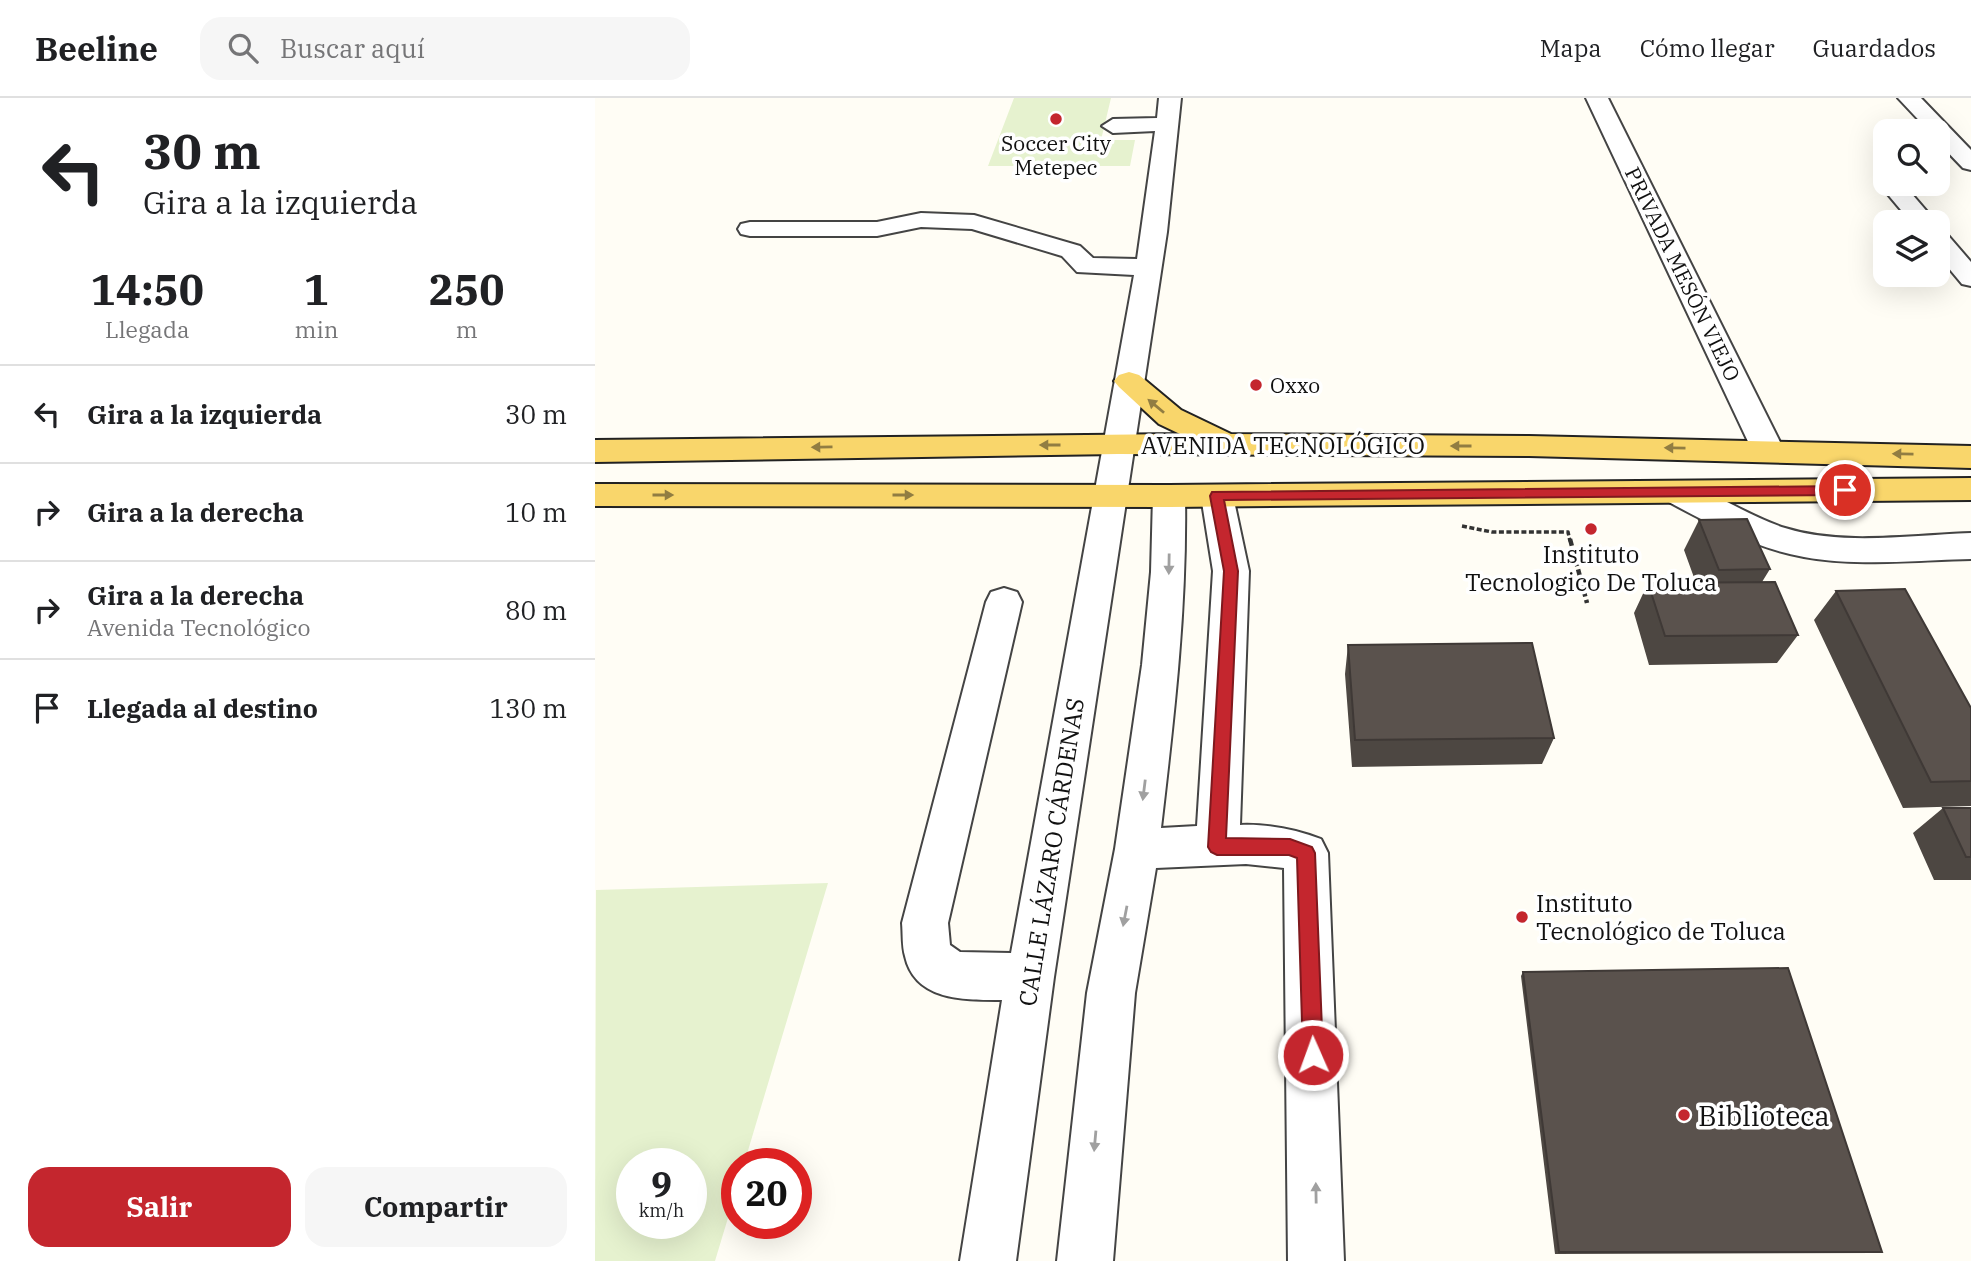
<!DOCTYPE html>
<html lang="es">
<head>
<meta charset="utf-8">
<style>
  body { margin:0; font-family:"IBM Plex Serif",serif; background:#f6f6f6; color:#202124; height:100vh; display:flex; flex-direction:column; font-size:26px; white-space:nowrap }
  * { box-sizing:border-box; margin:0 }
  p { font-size:23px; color:#757577 }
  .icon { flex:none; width:38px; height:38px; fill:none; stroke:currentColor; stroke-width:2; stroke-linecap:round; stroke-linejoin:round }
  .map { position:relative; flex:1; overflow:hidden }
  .details { display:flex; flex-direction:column; background:#fff; width:595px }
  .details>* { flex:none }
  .banner { background:#fff; color:#202124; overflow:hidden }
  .tools { position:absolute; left:1278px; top:21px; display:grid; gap:14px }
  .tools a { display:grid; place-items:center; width:77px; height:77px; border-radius:14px; background:#fff; box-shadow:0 7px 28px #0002; font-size:35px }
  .speed { position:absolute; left:21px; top:1050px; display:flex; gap:14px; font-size:35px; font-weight:700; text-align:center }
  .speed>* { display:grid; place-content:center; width:91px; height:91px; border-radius:50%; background:#fff; box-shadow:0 7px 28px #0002; line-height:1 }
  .speed small { font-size:18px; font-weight:400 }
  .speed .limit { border:10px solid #d22; background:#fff; color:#111 }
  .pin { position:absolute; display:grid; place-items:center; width:60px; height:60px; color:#fff; margin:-30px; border:4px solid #fff; border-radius:50%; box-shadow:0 2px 7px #0007 }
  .me { position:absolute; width:77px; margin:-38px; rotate:358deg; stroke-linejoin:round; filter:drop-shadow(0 0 5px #0008) }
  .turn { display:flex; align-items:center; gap:24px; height:147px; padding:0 28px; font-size:32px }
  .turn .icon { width:91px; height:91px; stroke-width:2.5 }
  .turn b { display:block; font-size:49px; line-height:60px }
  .eta { display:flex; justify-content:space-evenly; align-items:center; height:119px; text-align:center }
  .eta b { font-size:42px; font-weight:700; line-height:49px }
  .action { display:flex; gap:14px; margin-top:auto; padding:14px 28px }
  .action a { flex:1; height:80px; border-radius:21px; background:#c4262e; color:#fff; font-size:28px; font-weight:700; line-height:80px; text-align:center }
  .action a+a { background:#f6f6f6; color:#202124 }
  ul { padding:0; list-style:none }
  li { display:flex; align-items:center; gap:21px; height:98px; padding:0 28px; border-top:2px solid #e0e0e0 }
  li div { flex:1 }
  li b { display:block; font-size:26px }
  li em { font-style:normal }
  header { display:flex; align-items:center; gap:42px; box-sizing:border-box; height:98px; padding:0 35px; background:#fff; border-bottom:2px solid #e0e0e0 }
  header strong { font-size:33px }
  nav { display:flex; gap:38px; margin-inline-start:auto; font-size:24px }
  .search { width:490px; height:63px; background:#f6f6f6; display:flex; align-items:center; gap:18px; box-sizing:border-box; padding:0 24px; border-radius:21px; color:#757577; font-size:26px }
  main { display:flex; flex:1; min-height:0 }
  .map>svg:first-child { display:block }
</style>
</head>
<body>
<header>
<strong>Beeline</strong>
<div class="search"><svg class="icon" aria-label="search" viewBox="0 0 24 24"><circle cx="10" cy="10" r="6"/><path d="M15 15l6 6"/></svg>Buscar aquí</div>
<nav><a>Mapa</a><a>Cómo llegar</a><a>Guardados</a></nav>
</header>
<main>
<section class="details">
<div class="banner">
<div class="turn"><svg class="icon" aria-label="left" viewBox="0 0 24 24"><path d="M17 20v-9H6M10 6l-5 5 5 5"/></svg><div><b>30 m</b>Gira a la izquierda</div></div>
</div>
<div class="eta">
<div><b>14:50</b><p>Llegada</p></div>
<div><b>1</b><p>min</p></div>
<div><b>250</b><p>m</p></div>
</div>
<ul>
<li><svg class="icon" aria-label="left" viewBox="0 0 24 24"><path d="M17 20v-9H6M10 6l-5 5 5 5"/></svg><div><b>Gira a la izquierda</b></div><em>30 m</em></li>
<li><svg class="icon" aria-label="right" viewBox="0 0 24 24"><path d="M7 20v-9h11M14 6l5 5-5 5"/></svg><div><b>Gira a la derecha</b></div><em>10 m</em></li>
<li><svg class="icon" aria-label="right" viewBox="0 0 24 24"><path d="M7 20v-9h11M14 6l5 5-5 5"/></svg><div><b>Gira a la derecha</b><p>Avenida Tecnológico</p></div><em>80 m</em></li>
<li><svg class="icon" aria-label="arrive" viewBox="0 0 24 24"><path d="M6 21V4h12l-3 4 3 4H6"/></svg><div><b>Llegada al destino</b></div><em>130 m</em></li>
</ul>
<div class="action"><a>Salir</a><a>Compartir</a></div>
</section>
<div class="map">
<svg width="1376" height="1163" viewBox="0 0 1376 1163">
  <rect width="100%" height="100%" fill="#fffdf5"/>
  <path fill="#e6f2cf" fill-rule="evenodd" d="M419 0H516L506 42H540L535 68H393Z
    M233 785 149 1066H142V1090L120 1163H0L1 792ZM37 1066H96V1125H37Z"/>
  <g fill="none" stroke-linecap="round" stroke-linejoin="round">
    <g stroke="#444" stroke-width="4">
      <path id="minor" d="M564 0H586L572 134 459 879 421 1163H365L407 902C372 902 320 904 310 858 307 848 308 836 307 825L391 504 396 494 409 490 422 494 427 504 353 825 355 847 365 854 416 855 539 177 482 174 467 158 377 131 326 129 282 138H155L146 136 143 131 146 126 155 124H282L326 115 379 117 485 148 498 160 542 161 560 33 518 35 507 28 518 21 562 20Z
        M991 0H1013L1189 352 1184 359 1173 362 1162 359 1157 352Z
        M1303 0H1326L1376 52V72L1368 70 1342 43V33H1334Z
        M1302 86 1310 88 1341 124H1316L1290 93 1294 88Z
        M1342 132 1351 135 1376 164V188L1367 186 1342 156Z
        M1082 383C1119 393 1152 418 1190 430 1248 448 1316 437 1376 435V461C1321 462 1263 469 1209 459 1159 450 1115 426 1070 402L1066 394 1070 386Z
        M574 387 586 390 590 398C592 510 579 619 566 730L602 728 618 473 606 398 610 390 622 387 634 390 638 398 654 473 645 727C673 726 700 731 726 741L733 755 749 1163H693L689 770 651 766 561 770 540 895 518 1163H462L492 895 520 751 547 567 556 474 558 398 562 390Z"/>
    </g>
    <g stroke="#222" stroke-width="4">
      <path id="major" d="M534 274 544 277 586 312 636 336 934 338 1376 348V370L934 358 523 356 0 364V342L585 336 564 326 524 289 519 283 524 277Z
        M1376 380V402L574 409 0 408V386L574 387Z"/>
    </g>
    <path stroke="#333" stroke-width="3.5" stroke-dasharray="5 2.5" stroke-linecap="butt" d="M867 428 897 434H973L975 443"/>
    <path stroke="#333" stroke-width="4.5" stroke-dasharray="7 3.5" stroke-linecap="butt" d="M975 441 992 505"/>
    <use href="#minor" fill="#fff" fill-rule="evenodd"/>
    <use href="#major" fill="#f9d66b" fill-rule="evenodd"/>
  </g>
  <path fill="#4d4742" d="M1104 422 1175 471 1167 484 1203 537 1182 565 1054 567 1039 515 1053 485H1101L1089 452Z
    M1241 493 1376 610V708L1308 710 1219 522Z
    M753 547 959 640 947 666 757 669 750 576Z
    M1348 710H1376V782H1339L1318 735Z
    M928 874 1287 1154 1280 1155 960 1156 926 878Z"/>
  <path fill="#5a524d" stroke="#3f3936" stroke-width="2" d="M1152 421 1175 471 1124 472 1104 422Z
    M1180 484 1203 537 1070 538 1053 485Z
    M1310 491 1376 610V683L1336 684 1241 493Z
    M937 545 959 640 760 642 753 547Z
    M1348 710H1376V759H1371Z
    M1193 870 1287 1154H964L928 874Z"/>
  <defs><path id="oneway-solid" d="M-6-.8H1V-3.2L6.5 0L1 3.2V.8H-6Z" transform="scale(1.75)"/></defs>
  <g fill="#917d42">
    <use href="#oneway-solid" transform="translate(561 308) rotate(-140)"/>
    <use href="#oneway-solid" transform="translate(455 347) rotate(180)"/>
    <use href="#oneway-solid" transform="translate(866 348) rotate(-180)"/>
    <use href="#oneway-solid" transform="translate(227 349) rotate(179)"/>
    <use href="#oneway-solid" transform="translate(1080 350) rotate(-179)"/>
    <use href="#oneway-solid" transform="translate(1308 356) rotate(-179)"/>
    <use href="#oneway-solid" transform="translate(68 397)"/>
    <use href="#oneway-solid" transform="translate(308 397)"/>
  </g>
  <g fill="#a0a0a0">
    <use href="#oneway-solid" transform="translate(574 466) rotate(91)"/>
    <use href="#oneway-solid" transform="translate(549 692) rotate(97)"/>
    <use href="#oneway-solid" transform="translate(530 818) rotate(101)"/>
    <use href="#oneway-solid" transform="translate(500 1043) rotate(95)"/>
    <use href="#oneway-solid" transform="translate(721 1095) rotate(-91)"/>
  </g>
  <path fill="#c4262e" stroke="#7f191e" stroke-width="2" d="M1250 388 1257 392 1250 397 629 402 643 473 631 740 695 741 717 749 720 755 728 957 725 965 718 968 711 965 708 957 702 760 694 757H622L616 754 613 749 629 473 615 398 617 394Z"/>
  <g fill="#c4262e" stroke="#fff" stroke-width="2.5">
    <circle cx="461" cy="21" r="7"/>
    <circle cx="661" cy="287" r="7"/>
    <circle cx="996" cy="431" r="7"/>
    <circle cx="927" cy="819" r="7"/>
    <circle cx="1089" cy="1017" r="7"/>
  </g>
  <g text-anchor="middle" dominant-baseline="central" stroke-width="7" stroke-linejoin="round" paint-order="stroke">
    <g font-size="21" fill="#111" stroke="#fff">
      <text x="461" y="45">Soccer City<tspan x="461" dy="24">Metepec</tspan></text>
      <text x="675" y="287" text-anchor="start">Oxxo</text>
    </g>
    <g font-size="21" fill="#111" stroke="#fff">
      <text transform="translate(1088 176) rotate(64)">PRIVADA MESÓN VIEJO</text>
    </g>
    <g font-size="24" fill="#111" stroke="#fff">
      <text x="688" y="347">AVENIDA TECNOLÓGICO</text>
      <text transform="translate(456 754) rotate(-81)">CALLE LÁZARO CÁRDENAS</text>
    </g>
    <g font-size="24" fill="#111" stroke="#fff">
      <text x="996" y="456">Instituto<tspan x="996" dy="28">Tecnologico De Toluca</tspan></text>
      <text x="941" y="805" text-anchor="start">Instituto<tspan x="941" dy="28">Tecnológico de Toluca</tspan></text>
    </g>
    <g font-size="28" fill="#111" stroke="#fff" text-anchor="start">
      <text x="1103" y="1017">Biblioteca</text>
    </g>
  </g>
</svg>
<div class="tools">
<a><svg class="icon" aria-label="search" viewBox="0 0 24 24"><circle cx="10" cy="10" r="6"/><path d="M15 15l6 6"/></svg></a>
<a><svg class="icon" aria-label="layers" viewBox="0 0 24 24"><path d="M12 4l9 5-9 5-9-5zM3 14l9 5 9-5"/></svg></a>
</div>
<div class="speed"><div>9<small>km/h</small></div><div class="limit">20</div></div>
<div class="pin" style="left:1250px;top:392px;background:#d93025"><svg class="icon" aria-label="arrive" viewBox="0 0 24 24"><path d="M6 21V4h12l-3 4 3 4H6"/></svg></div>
<svg class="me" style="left:718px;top:957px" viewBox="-20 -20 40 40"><circle r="17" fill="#c4262e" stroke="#fff" stroke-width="3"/><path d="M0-11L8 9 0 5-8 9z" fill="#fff"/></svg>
</div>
</main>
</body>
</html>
